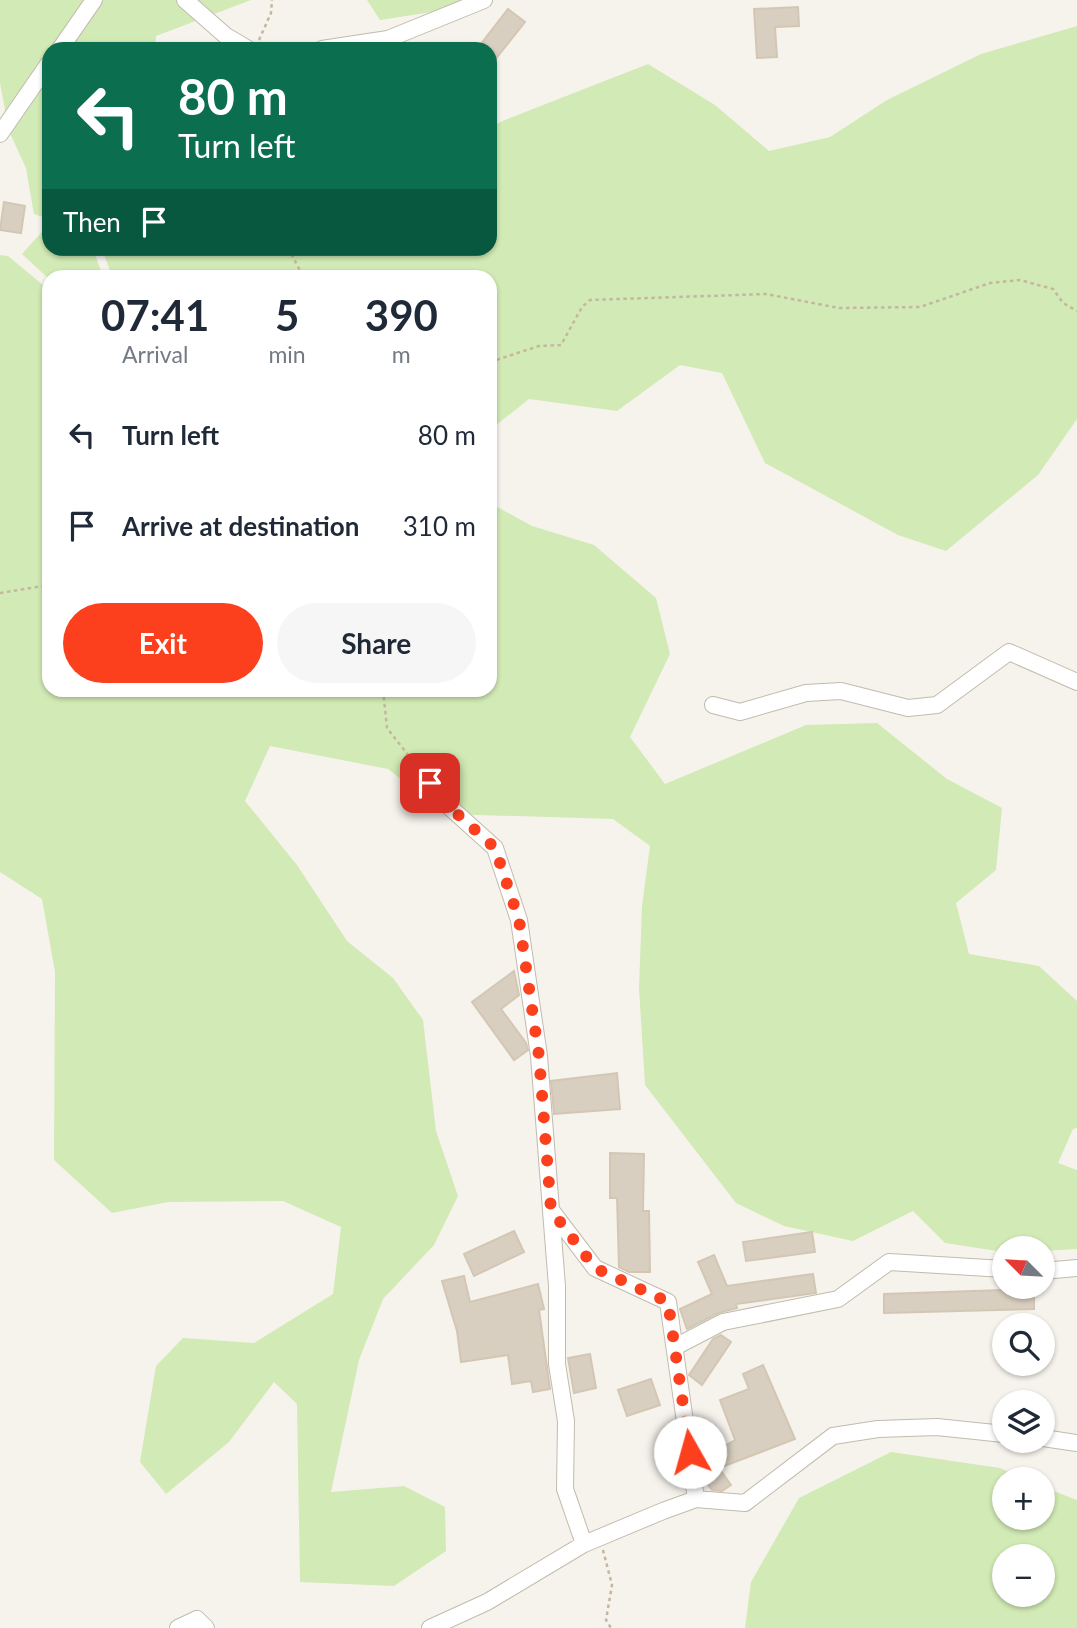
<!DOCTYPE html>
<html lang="en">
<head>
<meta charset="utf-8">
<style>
  body { margin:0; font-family:Lato,sans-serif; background:#f6f6f7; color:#1f2937; height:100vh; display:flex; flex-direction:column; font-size:26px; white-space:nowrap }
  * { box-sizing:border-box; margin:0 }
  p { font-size:23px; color:#747a83 }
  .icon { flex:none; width:38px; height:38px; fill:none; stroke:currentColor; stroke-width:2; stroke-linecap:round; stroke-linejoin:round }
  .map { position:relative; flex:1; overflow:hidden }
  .panel { position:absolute; left:42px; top:270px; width:455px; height:427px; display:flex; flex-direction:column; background:#fff; border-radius:21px; box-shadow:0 2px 5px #0004 }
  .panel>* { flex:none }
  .top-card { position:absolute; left:42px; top:42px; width:455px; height:214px; border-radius:21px; box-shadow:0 2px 5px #0004; background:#0b6e4f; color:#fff; overflow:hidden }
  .needle { width:46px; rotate:294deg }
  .tools { position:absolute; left:992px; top:1236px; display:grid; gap:14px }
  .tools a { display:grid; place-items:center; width:63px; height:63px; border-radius:50%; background:#fff; box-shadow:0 2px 5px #0004; font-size:35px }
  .pin { position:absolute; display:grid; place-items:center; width:60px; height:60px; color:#fff; margin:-30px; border-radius:14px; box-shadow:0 4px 10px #0006 }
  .me { position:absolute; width:77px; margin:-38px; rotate:353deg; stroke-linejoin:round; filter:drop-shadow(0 0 5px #0008) }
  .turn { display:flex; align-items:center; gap:24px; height:147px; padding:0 21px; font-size:32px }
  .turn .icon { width:91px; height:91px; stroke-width:2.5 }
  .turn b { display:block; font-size:49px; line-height:60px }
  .then { display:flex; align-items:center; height:66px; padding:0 21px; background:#0003; gap:14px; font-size:26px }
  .eta { display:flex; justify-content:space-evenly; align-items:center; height:119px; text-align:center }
  .eta b { font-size:42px; font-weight:700; line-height:49px }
  .button { display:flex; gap:14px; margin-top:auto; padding:14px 21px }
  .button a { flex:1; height:80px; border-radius:42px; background:#fc3f1d; color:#fff; font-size:28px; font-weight:700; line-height:80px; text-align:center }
  .button a+a { background:#f6f6f7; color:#1f2937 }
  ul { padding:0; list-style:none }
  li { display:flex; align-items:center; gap:21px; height:91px; padding:0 21px }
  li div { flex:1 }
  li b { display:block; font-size:26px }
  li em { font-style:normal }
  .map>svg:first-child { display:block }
</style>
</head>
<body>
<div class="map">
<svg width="1077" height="1628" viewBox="0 0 1077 1628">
  <rect width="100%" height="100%" fill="#f6f3ec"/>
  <path fill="#d2eab5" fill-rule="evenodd" d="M0 0H251L156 36 155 49H49V219L34 214 26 168 9 131 0 83Z
    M367 0H475L464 7 380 20Z
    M1077 26V419L1038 475 946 551 898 535 765 463 722 373 680 365 617 411 529 399 490 430V276H112L102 249 226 248 237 251 239 248H490V130L500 122 648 64 715 105 769 151 830 137 887 100 981 54Z
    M48 225 49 248 93 249 103 276H49V279L22 254Z
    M0 255 8 256 49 290V690H490V503L532 526 594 545 656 598 670 654 630 737 665 784 806 725 877 723 947 779 1002 808 996 870 956 903 969 954 1039 966 1077 1001V1128L1073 1129 1058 1163 1077 1170V1249L1043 1251V1248H1004V1252L945 1243 913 1211 853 1241 784 1226 736 1203 645 1085 639 988 642 906 650 846 613 819 446 814 388 769 270 746 245 801 297 865 347 941 393 978 423 1020 436 1131 458 1196 434 1245 383 1299 359 1360 331 1492 404 1486 445 1507 446 1551 394 1586 300 1582 297 1404 274 1382 229 1442 166 1494 140 1462 156 1366 183 1338 254 1343 333 1294 341 1227 283 1201 168 1202 112 1213 54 1160 55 972 42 899 0 872Z
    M891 1452 1000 1468 1025 1479H1004V1517H1043V1487L1077 1500V1628H745L751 1582 799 1498ZM1004 1556H1043V1594H1004Z"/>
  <path fill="#d8cfc1" stroke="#d3c7b4" stroke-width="2" d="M798 7 799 26 775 27 777 57 757 58 754 9Z
    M508 9 525 22 490 66V49H477Z
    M4 202 25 206 21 233 0 230Z
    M514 971 519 995 501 1009 526 1043 528 1050 514 1060 472 1002Z
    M617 1073 620 1109 554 1114 551 1081Z
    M610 1153 644 1154 643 1211H649L650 1272H629L619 1267 617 1198H610Z
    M514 1231 524 1252 474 1276 464 1254Z
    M812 1232 815 1252 746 1261 743 1242Z
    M714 1255 727 1286 813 1274 816 1293 736 1304 737 1308 718 1313 687 1329 680 1309 712 1294 698 1262Z
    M464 1276 470 1302 538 1284 544 1309 539 1310 550 1389 533 1392 531 1381 512 1384 508 1355 461 1362 457 1331 442 1281Z
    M1034 1289V1309L884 1313V1294Z
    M721 1335 731 1342 702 1385 689 1375 713 1339Z
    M590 1354 596 1388 574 1393 568 1358Z
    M763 1365 795 1439 719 1468 731 1485 722 1491 712 1490 704 1479 701 1459 735 1440 720 1400 749 1389 743 1374Z
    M651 1379 660 1405 627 1416 618 1390Z"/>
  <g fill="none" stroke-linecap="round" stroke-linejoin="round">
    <g stroke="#c2bbae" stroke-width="18">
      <path id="minor" d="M185 0 226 36 248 49
        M60 49 94 0
        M322 49 388 39 484 0
        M0 134 49 63
        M713 705 740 712 806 693 841 691 908 708 937 705 1009 652 1077 682
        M444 802 495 848 519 920 539 1056 551 1210 595 1268 668 1302 696 1499
        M551 1211 557 1286V1364L566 1421 565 1489 584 1544
        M1043 1271 1077 1268
        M675 1347 723 1322 838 1299 889 1262 1004 1269
        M1043 1438 1077 1443
        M178 1628 197 1619 206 1628
        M430 1628 487 1602 584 1544 663 1511 696 1499 745 1503 833 1436 878 1429 937 1427 1004 1434"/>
    </g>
    <path stroke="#c4b79f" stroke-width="2.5" stroke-dasharray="3.5 3.5" stroke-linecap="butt" d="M259 40 271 13 272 0
      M288 248 303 276
      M490 362 539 346 561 345 582 307 590 300 766 294 839 308 920 307 990 283 1020 280 1053 289 1063 303 1077 311
      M0 593 49 585
      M383 690 387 728 436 791
      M603 1550 612 1585 606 1620 611 1628"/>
    <use href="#minor" stroke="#fff" stroke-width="16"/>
  </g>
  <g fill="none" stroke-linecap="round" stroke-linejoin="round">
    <path stroke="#fc3f1d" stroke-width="12" stroke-dasharray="0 21.6" d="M430 783 444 802 495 848 519 920 539 1056 551 1210 595 1268 668 1302 690 1452"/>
  </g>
</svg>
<div class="tools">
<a><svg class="needle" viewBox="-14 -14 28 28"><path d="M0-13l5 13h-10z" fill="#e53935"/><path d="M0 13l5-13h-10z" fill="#747a83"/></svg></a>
<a><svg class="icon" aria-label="search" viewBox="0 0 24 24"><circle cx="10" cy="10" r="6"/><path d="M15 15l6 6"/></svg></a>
<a><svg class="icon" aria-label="layers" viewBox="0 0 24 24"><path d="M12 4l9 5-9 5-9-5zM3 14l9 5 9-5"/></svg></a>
<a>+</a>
<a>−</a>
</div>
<div class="pin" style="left:430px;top:783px;background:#d93025"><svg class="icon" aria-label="arrive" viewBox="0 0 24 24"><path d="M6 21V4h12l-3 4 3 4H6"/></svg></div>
<svg class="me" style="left:690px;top:1452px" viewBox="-20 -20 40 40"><circle r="19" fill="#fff"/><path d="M0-13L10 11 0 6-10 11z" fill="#fc3f1d"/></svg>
<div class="top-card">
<div class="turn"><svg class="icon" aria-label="left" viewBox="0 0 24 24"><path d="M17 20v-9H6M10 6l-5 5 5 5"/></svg><div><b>80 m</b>Turn left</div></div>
<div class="then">Then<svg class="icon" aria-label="arrive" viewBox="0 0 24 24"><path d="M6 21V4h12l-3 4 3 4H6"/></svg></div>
</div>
<section class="panel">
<div class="eta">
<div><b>07:41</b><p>Arrival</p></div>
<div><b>5</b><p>min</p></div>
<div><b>390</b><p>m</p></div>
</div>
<ul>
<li><svg class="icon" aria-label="left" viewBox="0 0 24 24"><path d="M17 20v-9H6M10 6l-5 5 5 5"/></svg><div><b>Turn left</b></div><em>80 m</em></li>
<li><svg class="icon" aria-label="arrive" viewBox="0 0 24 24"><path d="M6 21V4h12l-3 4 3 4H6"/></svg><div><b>Arrive at destination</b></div><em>310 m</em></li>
</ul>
<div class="button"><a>Exit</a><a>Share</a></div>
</section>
</div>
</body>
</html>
